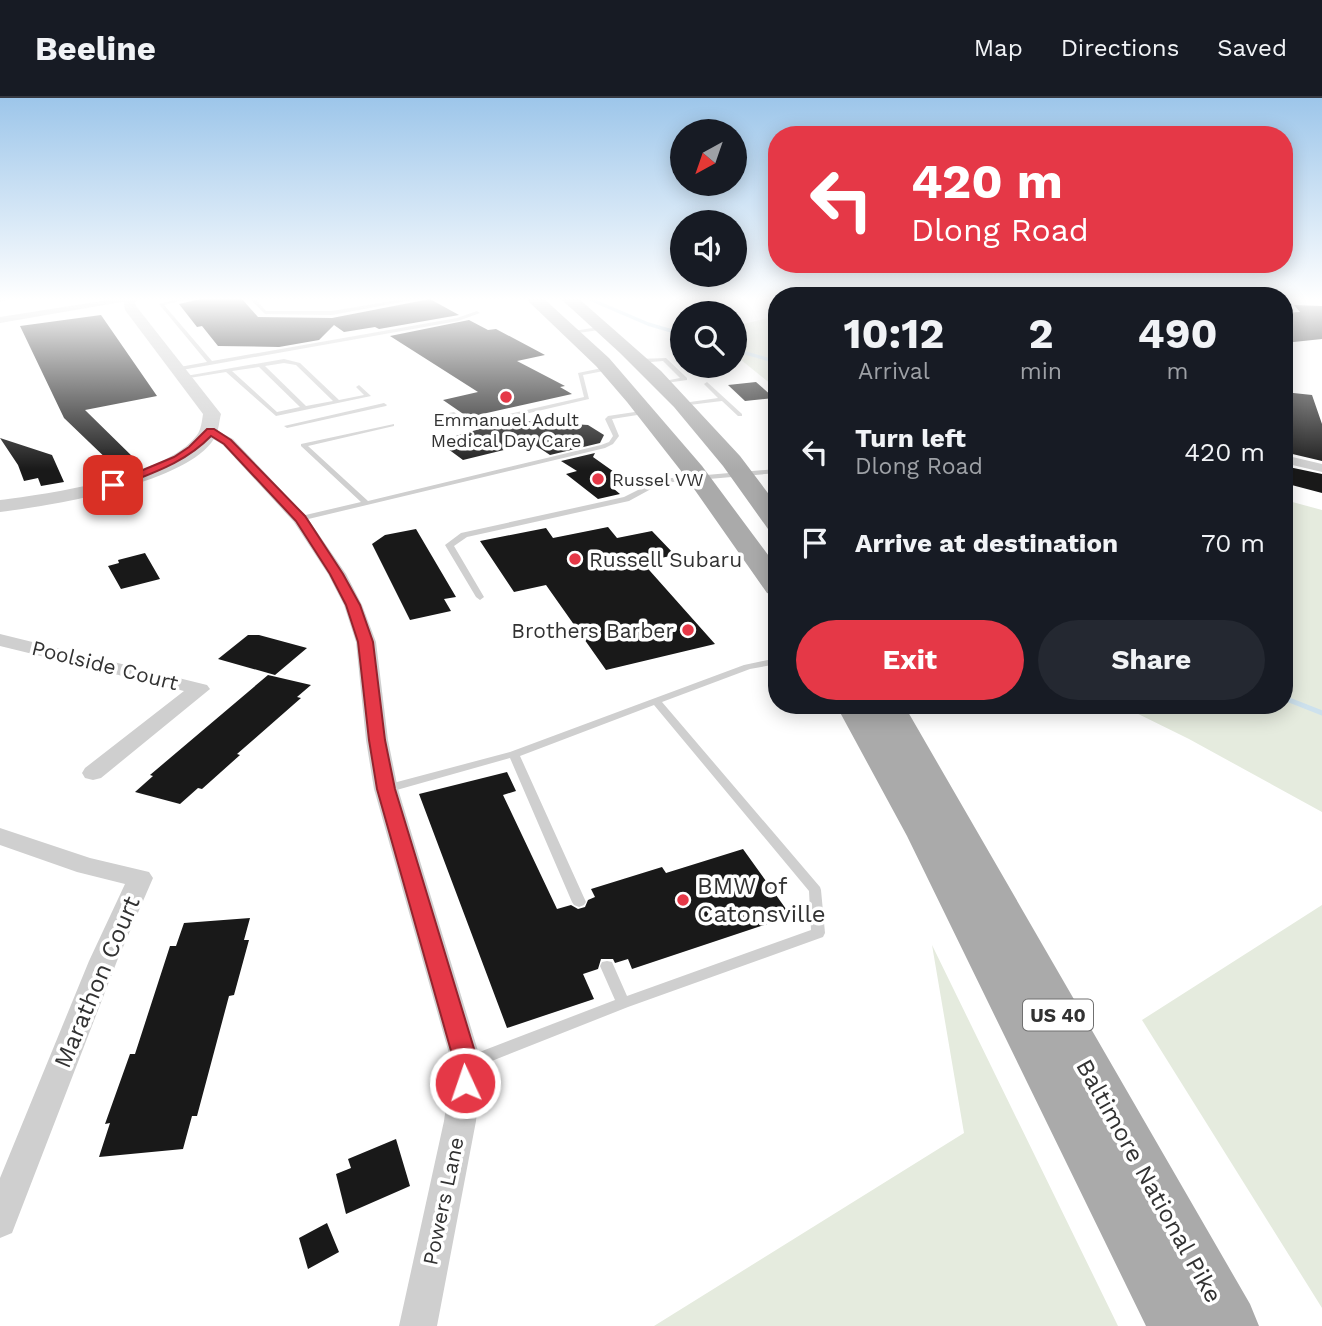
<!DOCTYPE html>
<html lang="en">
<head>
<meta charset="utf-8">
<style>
  body { margin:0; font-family:"Work Sans",sans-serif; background:#242831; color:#f1f3f6; height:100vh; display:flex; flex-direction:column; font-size:26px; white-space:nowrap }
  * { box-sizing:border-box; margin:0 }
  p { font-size:23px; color:#9ea1a6 }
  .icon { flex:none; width:38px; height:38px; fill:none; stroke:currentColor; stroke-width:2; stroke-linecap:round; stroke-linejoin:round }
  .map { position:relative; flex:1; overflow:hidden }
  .drawer { position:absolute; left:768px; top:189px; width:525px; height:427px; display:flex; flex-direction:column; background:#171b24; border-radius:28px; box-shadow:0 4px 18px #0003 }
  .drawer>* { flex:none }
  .hud { position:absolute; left:768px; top:28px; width:525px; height:147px; border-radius:28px; box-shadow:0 4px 18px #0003; background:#e53847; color:#fff; overflow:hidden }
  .needle { width:46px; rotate:220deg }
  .tools { position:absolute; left:670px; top:21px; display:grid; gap:14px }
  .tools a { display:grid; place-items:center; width:77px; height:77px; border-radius:50%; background:#171b24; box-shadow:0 4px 18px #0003; font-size:35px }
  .pin { position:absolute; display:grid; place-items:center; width:60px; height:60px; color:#fff; margin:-30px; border-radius:14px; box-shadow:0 4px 10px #0006 }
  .me { position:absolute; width:77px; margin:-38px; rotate:357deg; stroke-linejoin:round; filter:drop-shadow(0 0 5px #0008) }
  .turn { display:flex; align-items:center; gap:24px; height:147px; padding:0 28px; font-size:32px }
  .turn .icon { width:91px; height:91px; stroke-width:2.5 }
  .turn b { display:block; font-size:49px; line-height:60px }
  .eta { display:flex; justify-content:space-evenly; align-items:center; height:119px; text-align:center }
  .eta b { font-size:42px; font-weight:700; line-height:49px }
  .primary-button { display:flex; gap:14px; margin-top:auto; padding:14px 28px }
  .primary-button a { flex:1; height:80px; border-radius:42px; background:#e53847; color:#fff; font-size:28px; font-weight:700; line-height:80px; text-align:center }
  .primary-button a+a { background:#242831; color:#f1f3f6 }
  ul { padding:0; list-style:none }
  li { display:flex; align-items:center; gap:21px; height:91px; padding:0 28px }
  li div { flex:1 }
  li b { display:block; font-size:26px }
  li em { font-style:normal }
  header { display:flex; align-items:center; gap:42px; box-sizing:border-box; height:98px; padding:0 35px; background:#171b24; border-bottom:2px solid #363941 }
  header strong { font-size:33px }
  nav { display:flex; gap:38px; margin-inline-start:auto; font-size:24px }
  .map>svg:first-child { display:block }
</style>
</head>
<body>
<header>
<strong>Beeline</strong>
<nav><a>Map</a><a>Directions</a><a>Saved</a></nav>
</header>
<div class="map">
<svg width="1322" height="1228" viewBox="0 0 1322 1228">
  <rect width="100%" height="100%" fill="#fff"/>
  <path fill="#e5ebde" d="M777 218V291L735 257V228Z
    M1285 402 1322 412V714L1189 641 1120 607H1284Z
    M1322 807V1210L1142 922Z
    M932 847 1118 1228H654L964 1035Z"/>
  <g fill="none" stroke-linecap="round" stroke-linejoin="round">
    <path stroke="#cde1ed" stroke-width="3.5" d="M592 202 648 226 682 236
      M735 252 777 264"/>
    <path stroke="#cde1ed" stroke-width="5" d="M1284 600 1322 615"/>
  </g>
  <path fill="#191919" d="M205 200H241L258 219 332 220 430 201 459 217 379 231 375 229 344 234 334 227 319 242 279 249 218 248 202 228 197 229 179 206Z
    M1294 207 1322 208V241L1284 245V215L1300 214Z
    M101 217 157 298 85 312 137 363 114 368 64 320 20 228Z
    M469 222 488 232 496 231 545 257 517 263 565 288 560 289 572 296 469 319 480 320 472 322 443 302 478 294 390 238Z
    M756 284 774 300 745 303 728 287Z
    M1284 294 1312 297 1322 326V363L1284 354Z
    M510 322 588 327 604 337 600 345 550 357 532 345 463 362 444 348 463 343 456 338Z
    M0 340 52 357 64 384 41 388 38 380 24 383 18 367Z
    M595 355 593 359 631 386 614 391 620 396 598 401 566 376 577 373 561 363Z
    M1284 368 1322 376V395L1284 385Z
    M608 429 617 440 652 433 675 457 642 464 715 546 606 572 546 487 514 494 480 443 546 430 553 440Z
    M416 431 456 499 444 501 451 513 410 522 372 446 385 437Z
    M145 455 160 481 121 491 108 468 119 465 118 462Z
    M248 537H259L307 550 275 577 218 561Z
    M268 577 311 587 297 599 301 600 237 656 240 657 202 691 198 690 180 706 135 694 153 678 150 677Z
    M507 674 516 693 503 697 557 811 571 807 578 811 585 809 588 802 595 799 591 791 662 769 666 775 743 751 791 818 632 871 628 861 615 865 613 861H601L598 871 583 876 594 901 507 930 419 696Z
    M250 820 244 842H249L234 897 229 898 197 1018H192L183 1051 99 1059 110 1025 105 1026 130 956H135L170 848H176L184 825Z
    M396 1041 410 1088 346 1116 336 1076 351 1070 348 1061Z
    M327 1125 339 1154 308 1171 299 1140Z"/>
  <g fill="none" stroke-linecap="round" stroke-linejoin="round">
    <path fill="#cfcfcf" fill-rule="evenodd" d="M181 200H191L164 207 212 263 457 220 477 213 480 215 458 223 176 273 173 271 174 270 207 264 159 206Z
      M249 200H254L266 213H332L410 200H422L332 217 265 216Z
      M605 228 607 231 570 236 567 234Z
      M666 260 687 280V282L659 286V284L680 280 663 263 639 265 636 263 639 261Z
      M284 261 300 265 339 302 364 297 356 289 359 287 371 298 276 318 226 274 183 281 180 279ZM284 265 296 267 333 303 306 308 265 268ZM259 269 300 309 277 314 232 273Z
      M607 269 609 270V272L583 277 589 301 469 329 449 315 454 314 470 325 584 299 578 275Z
      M707 284 742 316V318H738L722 303 681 308 680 307 683 305 718 300 704 286Z
      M384 305 387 307 386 308 287 330 284 328Z
      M648 312 651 314 650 315 612 321 619 338 613 346 605 350 300 423 296 421 297 419 361 404 301 348V346L394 326V328L308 348 368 403 601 347 609 344 613 338 605 321 608 318Z
      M777 371V375L662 385 629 403 467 439 454 448 484 499 480 502 476 499 445 447 461 435 624 399 660 381Z
      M777 560V566L750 571 662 604 820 789 821 792 825 835 823 839 628 909 474 970 469 972 464 970 461 965 464 960 615 902 600 868 602 864 607 863 612 864 627 898 811 832 809 793 654 607 520 658 586 804 584 807 579 809 574 807 572 804 510 660 386 695 380 691 382 688 510 654 744 567Z"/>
    <path fill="#cfcfcf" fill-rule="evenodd" d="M0 200H12L0 204Z
      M121 200 133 202 0 225V219Z
      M210 329 233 341 306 418 346 476 362 507 376 544 388 642 398 691 482 966 476 1023 437 1228H399L444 1023 452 966 374 691 366 642 356 544 344 507 328 476 294 424 223 347 205 336V330Z
      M1284 357 1322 366V374L1284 365Z
      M0 536 207 587 210 591 101 680 93 682 85 680 82 675 85 670 184 593 0 548Z
      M0 730 90 760 149 774 153 780 117 863 12 1135 0 1140V1080L89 863 125 786 77 774 0 747Z"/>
    <path fill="#cfcfcf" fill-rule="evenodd" d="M123 200H142L135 204 136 208 221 316C219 323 219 331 216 337 194 385 49 408 0 414V402C50 396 166 379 197 337 201 332 202 323 203 316L125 212Z"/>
    <path fill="#aaa" fill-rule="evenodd" d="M525 200H543L609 260 702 368 777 469V498L767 495 685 378 627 304 596 268Z
      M560 200H578L661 273 740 358 777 407V433L768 431 723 368 674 309 620 255Z
      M836 607H904L1250 1206 1259 1228H1146L907 738Z"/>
  </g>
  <linearGradient id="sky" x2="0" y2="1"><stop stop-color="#9dc6ea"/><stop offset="0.54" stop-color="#fff"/><stop offset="1" stop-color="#fff" stop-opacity="0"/></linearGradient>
  <rect width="1322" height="372" fill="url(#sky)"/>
  <path fill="#e53847" stroke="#95242e" stroke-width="2" d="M207 331H214L231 342 305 418 343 476 360 507 373 544 385 642 395 691 479 967 473 993 465 996 456 993 453 985 455 967 377 691 369 642 358 544 346 507 330 476 296 423 224 346 211 338C185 365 152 375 117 389L107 387 174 359 189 349Z"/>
  <g fill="#e53847" stroke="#fff" stroke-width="2.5">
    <circle cx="506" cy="299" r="7"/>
    <circle cx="598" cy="381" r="7"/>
    <circle cx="575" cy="461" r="7"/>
    <circle cx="688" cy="532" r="7"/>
    <circle cx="683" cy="802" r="7"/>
  </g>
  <g text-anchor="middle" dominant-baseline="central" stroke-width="7" stroke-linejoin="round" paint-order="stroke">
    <g font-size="18" fill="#323232" stroke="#fff">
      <text x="506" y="321">Emmanuel Adult<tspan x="506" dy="21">Medical Day Care</tspan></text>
      <text x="612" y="381" text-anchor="start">Russel VW</text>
    </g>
    <rect fill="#fff" stroke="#707070" stroke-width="2" x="1023" y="901.5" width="70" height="31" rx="5"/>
    <g font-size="19" font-weight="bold" fill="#323232">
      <text x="1058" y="917">US 40</text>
    </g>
    <g font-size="21" fill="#323232" stroke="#fff" text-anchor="start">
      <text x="589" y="461">Russell Subaru</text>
      <text x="674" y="532" text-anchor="end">Brothers Barber</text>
    </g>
    <g font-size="21" fill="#323232" stroke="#fff">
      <text transform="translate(105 567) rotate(14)">Poolside Court</text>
      <text transform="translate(443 1103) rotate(-78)">Powers Lane</text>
    </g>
    <g font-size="24" fill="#323232" stroke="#fff" text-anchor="start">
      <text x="697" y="788">BMW of<tspan x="697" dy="28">Catonsville</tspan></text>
    </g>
    <g font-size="24" fill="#323232" stroke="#fff">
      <text transform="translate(97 884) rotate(-67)">Marathon Court</text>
      <text transform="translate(1149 1083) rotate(61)">Baltimore National Pike</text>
    </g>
  </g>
</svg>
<div class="tools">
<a><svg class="needle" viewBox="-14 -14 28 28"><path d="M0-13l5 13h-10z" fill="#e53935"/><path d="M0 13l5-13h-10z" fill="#9ea1a6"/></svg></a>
<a><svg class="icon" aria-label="sound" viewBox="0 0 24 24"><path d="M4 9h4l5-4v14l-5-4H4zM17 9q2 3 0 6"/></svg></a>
<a><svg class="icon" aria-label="search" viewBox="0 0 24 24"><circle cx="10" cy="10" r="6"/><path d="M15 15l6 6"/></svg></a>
</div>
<div class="pin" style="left:113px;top:387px;background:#d93025"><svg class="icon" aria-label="arrive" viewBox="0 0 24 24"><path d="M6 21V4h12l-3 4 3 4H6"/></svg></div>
<svg class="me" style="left:465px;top:985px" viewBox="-20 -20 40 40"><circle r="17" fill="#e53847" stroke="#fff" stroke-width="3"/><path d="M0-11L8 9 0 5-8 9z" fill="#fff"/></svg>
<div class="hud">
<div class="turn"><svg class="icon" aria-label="left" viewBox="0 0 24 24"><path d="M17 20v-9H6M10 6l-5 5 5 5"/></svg><div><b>420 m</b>Dlong Road</div></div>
</div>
<section class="drawer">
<div class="eta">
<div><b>10:12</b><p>Arrival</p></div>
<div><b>2</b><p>min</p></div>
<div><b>490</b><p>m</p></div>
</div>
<ul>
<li><svg class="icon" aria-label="left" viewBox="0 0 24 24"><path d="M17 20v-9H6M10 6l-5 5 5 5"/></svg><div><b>Turn left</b><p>Dlong Road</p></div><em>420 m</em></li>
<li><svg class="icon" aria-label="arrive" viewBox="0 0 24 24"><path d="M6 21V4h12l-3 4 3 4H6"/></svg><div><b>Arrive at destination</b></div><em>70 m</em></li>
</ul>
<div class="primary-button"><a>Exit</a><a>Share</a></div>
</section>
</div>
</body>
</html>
